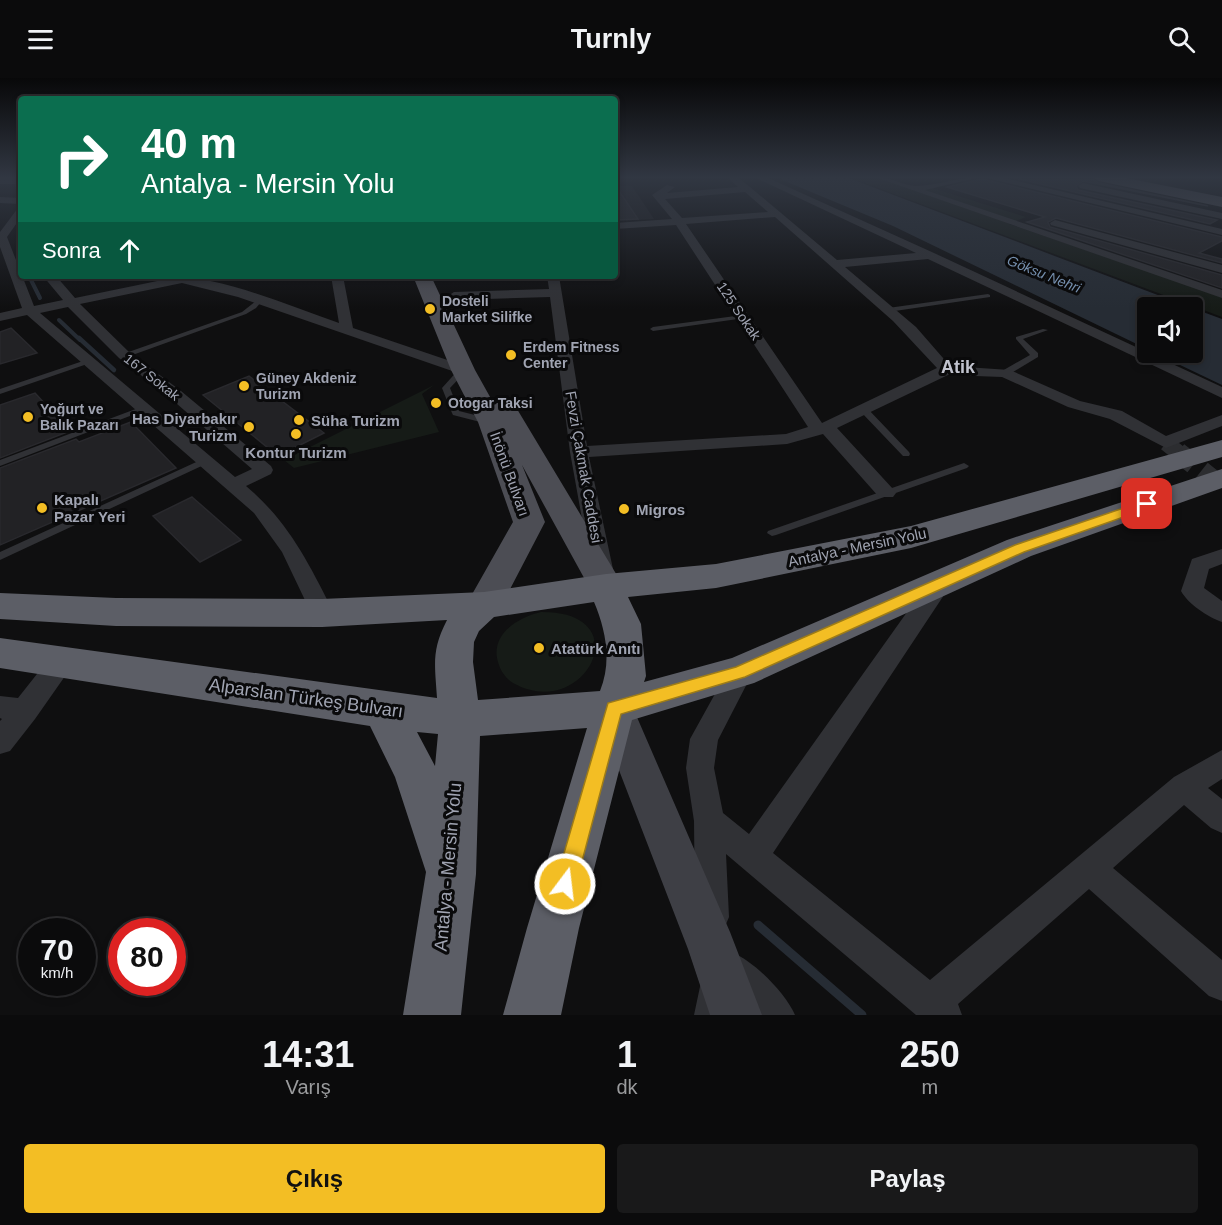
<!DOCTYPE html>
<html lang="tr">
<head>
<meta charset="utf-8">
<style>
  body { margin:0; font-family:Arial,sans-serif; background:#19191a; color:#f1f3f6; height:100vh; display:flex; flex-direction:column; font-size:22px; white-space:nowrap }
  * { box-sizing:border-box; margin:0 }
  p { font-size:20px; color:#9a9b9d }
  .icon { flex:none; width:33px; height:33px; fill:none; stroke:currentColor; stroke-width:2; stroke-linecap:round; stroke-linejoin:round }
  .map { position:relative; height:937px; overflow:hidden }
  .sheet { display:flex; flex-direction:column; background:#0b0b0c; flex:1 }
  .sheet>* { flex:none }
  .top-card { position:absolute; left:18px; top:18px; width:600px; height:183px; border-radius:6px; box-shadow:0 3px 9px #0003,0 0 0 2px #2b2b2d; background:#0b6e4f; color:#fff; overflow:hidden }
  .tools { position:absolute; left:1137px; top:219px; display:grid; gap:12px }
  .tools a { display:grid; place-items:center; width:66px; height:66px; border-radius:6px; background:#0b0b0c; box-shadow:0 3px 9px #0003,0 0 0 2px #2b2b2d; font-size:30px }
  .speed { position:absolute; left:18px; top:840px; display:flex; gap:12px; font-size:30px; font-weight:700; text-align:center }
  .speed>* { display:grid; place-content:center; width:78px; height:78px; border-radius:50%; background:#0b0b0c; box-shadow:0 3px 9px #0003,0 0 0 2px #2b2b2d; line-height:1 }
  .speed small { font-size:15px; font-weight:400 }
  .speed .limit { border:9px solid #d22; background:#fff; color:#111 }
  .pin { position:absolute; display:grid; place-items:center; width:51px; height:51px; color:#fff; margin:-26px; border-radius:12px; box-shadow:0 3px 9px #0006 }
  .me { position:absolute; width:66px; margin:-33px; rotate:15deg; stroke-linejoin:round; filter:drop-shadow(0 0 4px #0008) }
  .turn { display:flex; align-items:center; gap:21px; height:126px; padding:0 24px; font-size:27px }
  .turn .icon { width:78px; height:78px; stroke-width:2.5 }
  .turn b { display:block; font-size:42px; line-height:51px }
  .then { display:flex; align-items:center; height:57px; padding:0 24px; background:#0003; gap:12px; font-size:22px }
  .eta { display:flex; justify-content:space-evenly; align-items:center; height:102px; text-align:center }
  .eta b { font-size:36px; font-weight:700; line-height:42px }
  .cta { display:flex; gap:12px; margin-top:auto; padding:12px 24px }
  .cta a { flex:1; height:69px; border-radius:6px; background:#f3be24; color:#111; font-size:24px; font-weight:700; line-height:69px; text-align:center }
  .cta a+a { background:#19191a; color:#f1f3f6 }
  header { display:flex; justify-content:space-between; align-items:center; height:78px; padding:0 24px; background:#0b0b0c; font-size:27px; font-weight:700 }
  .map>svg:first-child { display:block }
</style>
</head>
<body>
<header><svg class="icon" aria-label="menu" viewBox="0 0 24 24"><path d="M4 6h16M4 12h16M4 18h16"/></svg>Turnly<svg class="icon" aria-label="search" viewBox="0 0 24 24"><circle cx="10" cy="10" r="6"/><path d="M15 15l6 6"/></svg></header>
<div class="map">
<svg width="1222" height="937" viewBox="0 0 1222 937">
  <rect width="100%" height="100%" fill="#0f0f10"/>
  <path fill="#1b1b1d" d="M615 108H632L654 141 615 143Z"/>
  <path fill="#161b17" d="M849 99H880L918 113 932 110 1026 139 1009 146 1222 218V239Z
    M434 307 422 316 439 354 294 390 284 382Z
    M541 534C641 533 585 645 513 605 507 601 501 594 499 587 488 558 516 540 541 534Z"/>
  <path fill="#262c34" d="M775 99H846L1192 230H1148L1147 271 893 148Z
    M1192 230 1222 241V307L1155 275 1192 274Z"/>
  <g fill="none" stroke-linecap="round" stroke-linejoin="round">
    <path stroke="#262c34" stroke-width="3" d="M21 151V167"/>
    <path stroke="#262c34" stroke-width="4" d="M29 198 40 220
      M59 242 80 262"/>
    <path stroke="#262c34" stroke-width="4.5" d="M79 260 114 292"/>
    <path stroke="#262c34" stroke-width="9" d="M758 847 862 937"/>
  </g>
  <path fill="#222225" stroke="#29292d" stroke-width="1.5" d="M1011 99H1088L1099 105 1208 128 1083 103 1076 108 1078 112 1217 142 1210 146Z
    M982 101 1222 159V163L1199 175 1222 181V185L1056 140 1048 144 1050 149 1222 197V210L1027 144 1045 139 947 109Z
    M615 107 638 141 615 142Z
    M11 250 37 275 0 286V254Z
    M249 298 324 355 278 378 203 317Z
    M35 315 70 353 0 380V327Z
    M131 344 176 390 0 467V390L76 361 79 364Z
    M192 419 241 462 200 484 153 438Z"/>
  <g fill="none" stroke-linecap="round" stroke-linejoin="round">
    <path stroke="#2c2d30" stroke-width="16" stroke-dasharray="16 8" stroke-linecap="butt" d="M1166 365 1180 376"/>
    <path stroke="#2c2d30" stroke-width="20" stroke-dasharray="20 10" stroke-linecap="butt" d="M1178 374 1222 409"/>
    <path fill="#303135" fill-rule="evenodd" d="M988 216 990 217V219L888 234 885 232 888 230Z
      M260 220 262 221V223L256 230 246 236 127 279 120 277 242 234Z
      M743 237 745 238V240L653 253 650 251 653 249Z
      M1043 251 1048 252 1023 261 1038 275V279L1008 297H1002V293L1030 277 1016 261V259Z
      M86 282 93 284 0 316V311Z
      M460 290 467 292 450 310 459 333 491 341V345L488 346 453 337 452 335 442 310Z
      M141 329H144L148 331 0 388V382Z
      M861 330H867L909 374 910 376 909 378H903L861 334Z
      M205 380 208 381 210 383 208 385 0 482V474Z
      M964 385 969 388 967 390 776 457 772 458 767 455 768 453Z
      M707 901 713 904 716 910 712 937H694L701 904Z"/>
    <path fill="#303135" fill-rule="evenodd" d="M727 99H737L750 109 837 182 916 175 754 99H766L934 175 1222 309V320L928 181 845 189 916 249 950 288 1010 292 1080 323 1122 333 1166 358 1222 337V348L1166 370 1110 341 1068 329 1002 299 948 297 837 350 893 411 896 415 893 419H879L823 356 787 366 589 379 613 491 610 496 602 499 594 496 591 491 570 374 550 219 454 222 448 218 454 214 549 211 547 198H559L587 368 786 356 808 349 676 147 615 151V145L672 141 652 117 667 107 675 109 667 115 738 109ZM745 114 768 134 682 140 665 121ZM775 139 893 243 937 290 822 345 686 146Z
      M875 99C891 99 904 108 916 108 936 108 958 99 981 99L925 112 1222 212V220Z
      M983 99H1000L1222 151V157Z
      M0 100H21V106H0Z
      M1083 105 1222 135V141L1080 110 1078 108Z
      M0 119 21 120V126L0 125Z
      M21 129V139L7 159 34 228 63 222 43 198H56L75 220 167 201 165 198C223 198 283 226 339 245L331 198H343L353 250 468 289 471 292 468 295H458L238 219 182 205 80 226 129 274 181 313 271 388 273 392 271 396 246 408C289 444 309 486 334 535L330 541 322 544 314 541 282 474 254 435 27 237 0 243V235L22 230 0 169V154L18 130ZM68 229 119 280 169 319 252 391 235 399 40 235Z
      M1055 142 1222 187V195L1051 147 1050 145Z
      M1222 471V486L1209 491 1204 510 1222 523V544C1208 539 1188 526 1181 513L1192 481Z
      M940 497 948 499 951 505 948 511 773 775 930 902 1174 699 1222 672V701L1208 710 1222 721V755L1211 750 1184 727 1113 790 1222 882V923L1209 918 1089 811 958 926 962 937H916L726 776 729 839 724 851 712 856 700 851 695 839 694 743 686 690 690 661 731 587 740 584 749 587 753 594 718 662 714 690 723 735 749 756 932 499Z
      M61 574 70 577 73 584 70 591 35 641 10 673 0 676V643L2 641 0 640V618L18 620 52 577Z
      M733 875C754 883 786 916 795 937H752L721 904 716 892 721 880Z"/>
    <path fill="#3e3f45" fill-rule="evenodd" d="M614 614 627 619 633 630 730 854 762 937H710L688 871 595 630 601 619Z"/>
    <path fill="#4c4d54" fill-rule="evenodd" d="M1092 99H1121L1222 119V129L1099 103Z
      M413 198H431L475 292 494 326 504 323 513 326 517 331 624 509 618 518 606 522 594 518 522 387 545 444 497 536 484 540 471 536 466 527 513 444 478 344 451 292Z"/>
    <path fill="#5c5e66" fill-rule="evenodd" d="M1222 362V379L911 470 716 510 628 519 641 546 646 598 644 604 732 580 1007 462 1222 391V410L1031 478 754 605 632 642 579 850 561 937H503L527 850 587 650 480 658 476 796 461 937H403L426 794 395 699 370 648 0 590V560L437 620C435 587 431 573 447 542L322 549 116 548 0 541V515L116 520 322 521 484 514 606 496 716 486 911 448ZM594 524C606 552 612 584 600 613L478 622 473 584 474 564 479 553 494 539ZM417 654 438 656 435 688Z"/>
  </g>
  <linearGradient id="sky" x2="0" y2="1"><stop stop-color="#080809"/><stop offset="0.43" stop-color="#313742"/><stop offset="1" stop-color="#313742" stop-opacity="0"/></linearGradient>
  <rect width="1222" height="231" fill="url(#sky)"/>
  <path fill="#f3be24" stroke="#9e7c17" stroke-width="1.5" d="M1147 422 1154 426 1152 429 1024 474 745 599 621 636 576 806 573 813 565 816 558 813 555 806 608 625 736 589 1015 467Z"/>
  <g fill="#f3be24" stroke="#0a0a0b" stroke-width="2">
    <circle cx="430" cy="231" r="6"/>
    <circle cx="511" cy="277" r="6"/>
    <circle cx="244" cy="308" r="6"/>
    <circle cx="436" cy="325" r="6"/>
    <circle cx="28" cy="339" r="6"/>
    <circle cx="299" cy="342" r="6"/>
    <circle cx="249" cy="349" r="6"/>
    <circle cx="296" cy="356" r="6"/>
    <circle cx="42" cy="430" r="6"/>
    <circle cx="624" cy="431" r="6"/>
    <circle cx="539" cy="570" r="6"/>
  </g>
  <g text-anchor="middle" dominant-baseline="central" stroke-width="6" stroke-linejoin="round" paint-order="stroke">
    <g font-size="14" font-style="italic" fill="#758fae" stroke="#0a0a0b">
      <text transform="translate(1044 196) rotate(22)">Göksu Nehri</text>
    </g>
    <g font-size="14" font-weight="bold" fill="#a0a4b2" stroke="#0a0a0b" text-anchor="start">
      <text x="442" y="223">Dosteli<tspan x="442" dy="16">Market Silifke</tspan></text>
      <text x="523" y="269">Erdem Fitness<tspan x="523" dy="16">Center</tspan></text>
      <text x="256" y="300">Güney Akdeniz<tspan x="256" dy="16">Turizm</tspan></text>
      <text x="448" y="325">Otogar Taksi</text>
      <text x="40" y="331">Yoğurt ve<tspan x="40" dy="16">Balık Pazarı</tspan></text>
    </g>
    <g font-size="14" fill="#a0a4b2" stroke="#0a0a0b">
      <text transform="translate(739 233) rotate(56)">125 Sokak</text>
      <text transform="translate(152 299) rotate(38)">167 Sokak</text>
    </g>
    <g font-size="15" font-weight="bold" fill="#a0a4b2" stroke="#0a0a0b" text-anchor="start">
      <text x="237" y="340" text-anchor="end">Has Diyarbakır<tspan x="237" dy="17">Turizm</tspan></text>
      <text x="311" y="342">Süha Turizm</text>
      <text x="296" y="374" text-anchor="middle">Kontur Turizm</text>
      <text x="54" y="421">Kapalı<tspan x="54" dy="17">Pazar Yeri</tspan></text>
      <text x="636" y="431">Migros</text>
      <text x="551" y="570">Atatürk Anıtı</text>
    </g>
    <g font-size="15" fill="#a0a4b2" stroke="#0a0a0b">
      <text transform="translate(584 389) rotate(80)">Fevzi Çakmak Caddesi</text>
      <text transform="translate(510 396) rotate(70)">İnönü Bulvarı</text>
      <text transform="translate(857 469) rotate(-12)">Antalya - Mersin Yolu</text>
    </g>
    <g font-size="18" font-weight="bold" fill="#c1c3ce" stroke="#0a0a0b">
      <text x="958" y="289">Atik</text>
    </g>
    <g font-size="18" fill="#a0a4b2" stroke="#0a0a0b">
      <text transform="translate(306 620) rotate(8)">Alparslan Türkeş Bulvarı</text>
      <text transform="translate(448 789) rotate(-85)">Antalya - Mersin Yolu</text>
    </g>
  </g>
</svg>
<div class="tools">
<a><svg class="icon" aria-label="sound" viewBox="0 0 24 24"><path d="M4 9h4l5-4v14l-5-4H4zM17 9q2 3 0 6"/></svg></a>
</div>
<div class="speed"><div>70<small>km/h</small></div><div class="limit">80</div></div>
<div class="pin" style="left:1147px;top:426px;background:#d93025"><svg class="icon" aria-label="arrive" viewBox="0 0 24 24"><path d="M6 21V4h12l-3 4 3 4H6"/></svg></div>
<svg class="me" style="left:565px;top:806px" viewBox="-20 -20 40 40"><circle r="17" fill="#f3be24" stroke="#fff" stroke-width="3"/><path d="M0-11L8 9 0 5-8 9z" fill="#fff"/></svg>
<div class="top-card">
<div class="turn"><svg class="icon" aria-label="right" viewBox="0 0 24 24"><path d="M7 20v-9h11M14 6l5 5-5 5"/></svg><div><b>40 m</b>Antalya - Mersin Yolu</div></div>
<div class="then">Sonra<svg class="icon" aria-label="ahead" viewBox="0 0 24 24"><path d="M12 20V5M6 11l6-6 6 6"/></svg></div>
</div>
</div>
<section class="sheet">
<div class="eta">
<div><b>14:31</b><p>Varış</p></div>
<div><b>1</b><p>dk</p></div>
<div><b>250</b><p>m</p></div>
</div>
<div class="cta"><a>Çıkış</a><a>Paylaş</a></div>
</section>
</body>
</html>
